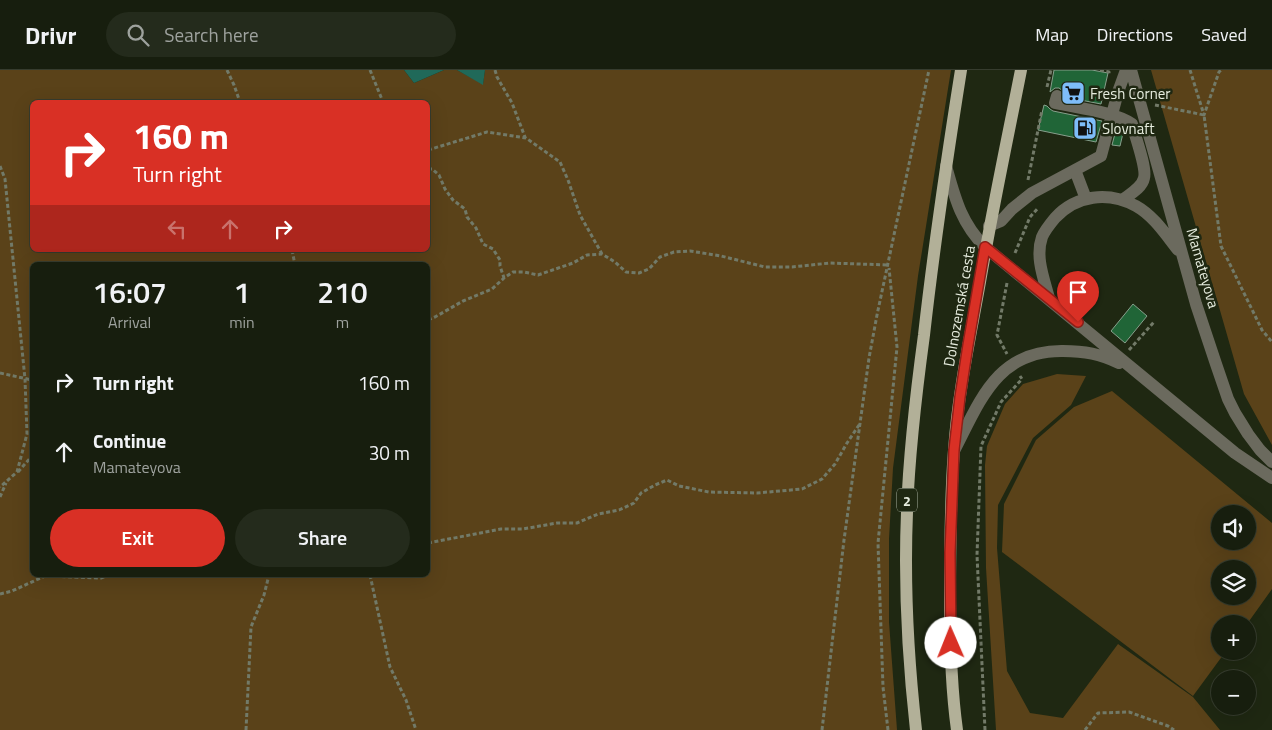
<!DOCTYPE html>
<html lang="en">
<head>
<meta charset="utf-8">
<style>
  body { margin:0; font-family:"Titillium Web",sans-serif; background:#242b1c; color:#f1f3f6; height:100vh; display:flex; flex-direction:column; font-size:19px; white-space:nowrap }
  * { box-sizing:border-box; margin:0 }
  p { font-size:16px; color:#9ea29e }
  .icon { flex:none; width:28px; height:28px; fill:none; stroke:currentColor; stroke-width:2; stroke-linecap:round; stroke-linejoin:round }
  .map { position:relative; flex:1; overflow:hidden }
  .side { position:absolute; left:30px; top:192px; width:400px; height:315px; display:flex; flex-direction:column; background:#171e0e; border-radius:8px; box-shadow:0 5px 20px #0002,0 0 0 1px #363c2e }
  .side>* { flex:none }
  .banner { position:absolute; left:30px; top:30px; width:400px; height:152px; border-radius:8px; box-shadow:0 5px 20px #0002,0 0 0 1px #363c2e; background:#d93025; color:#fff; overflow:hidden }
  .buttons { position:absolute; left:1211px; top:435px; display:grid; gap:10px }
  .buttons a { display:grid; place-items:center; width:45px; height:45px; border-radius:50%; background:#171e0e; box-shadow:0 5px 20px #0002,0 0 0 1px #363c2e; font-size:25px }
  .pin { position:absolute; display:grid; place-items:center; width:42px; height:42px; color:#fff; margin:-51px -21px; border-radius:50% 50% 50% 0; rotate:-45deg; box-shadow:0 0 5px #0007 }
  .pin .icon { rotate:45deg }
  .me { position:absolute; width:55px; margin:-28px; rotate:359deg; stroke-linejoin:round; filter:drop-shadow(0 0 4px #0008) }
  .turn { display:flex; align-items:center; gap:18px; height:105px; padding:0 20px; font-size:22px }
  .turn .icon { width:65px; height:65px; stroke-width:2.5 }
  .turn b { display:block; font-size:35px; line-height:42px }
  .lanes { display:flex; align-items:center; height:48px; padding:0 20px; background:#0003; justify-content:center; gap:25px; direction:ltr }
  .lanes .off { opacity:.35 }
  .eta { display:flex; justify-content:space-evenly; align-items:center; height:85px; text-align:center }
  .eta b { font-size:30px; font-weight:600; line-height:35px }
  .button { display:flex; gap:10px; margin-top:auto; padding:10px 20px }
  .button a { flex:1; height:58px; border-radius:30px; background:#d93025; color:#fff; font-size:20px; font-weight:600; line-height:58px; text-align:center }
  .button a+a { background:#242b1c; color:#f1f3f6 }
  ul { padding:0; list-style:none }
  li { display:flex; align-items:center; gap:15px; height:70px; padding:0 20px }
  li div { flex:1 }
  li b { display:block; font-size:19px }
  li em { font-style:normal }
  header { display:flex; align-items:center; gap:30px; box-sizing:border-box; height:70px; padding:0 25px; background:#171e0e; border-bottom:1px solid #363c2e }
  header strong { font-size:24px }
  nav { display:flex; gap:28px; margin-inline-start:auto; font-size:18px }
  .search { width:350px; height:45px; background:#242b1c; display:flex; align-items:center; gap:12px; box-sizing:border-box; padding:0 18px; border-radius:28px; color:#9ea29e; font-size:19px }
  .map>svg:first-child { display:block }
</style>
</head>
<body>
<header>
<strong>Drivr</strong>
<div class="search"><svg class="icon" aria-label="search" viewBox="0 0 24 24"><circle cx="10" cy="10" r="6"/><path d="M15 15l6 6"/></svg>Search here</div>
<nav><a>Map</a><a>Directions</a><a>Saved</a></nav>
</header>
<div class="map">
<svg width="1272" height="660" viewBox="0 0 1272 660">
  <rect width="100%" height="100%" fill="#1f2812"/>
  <path fill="#5a4219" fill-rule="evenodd" d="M0 0H404L414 13 444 0H457L483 14 485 0H951L918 206 893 398 889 469V552L897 660H0ZM32 32H428V180H32ZM32 195H428V505H32Z
    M1151 0H1272V375L1244 324Z
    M1057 304 1086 306 1071 335 1033 368 998 435 997 478 1007 601 1030 643 1063 648 1118 574 1193 627 1220 660H996L986 498 985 395 987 376 1005 334 1023 314Z
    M1112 321 1272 453V519L1247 554H1220V581H1226L1193 626 1002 482 1004 434 1036 370 1074 337ZM1220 444H1248V471H1220ZM1220 499H1248V526H1220Z"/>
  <path fill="#206959" d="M404 0H444L414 13Z
    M457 0H485L483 15Z"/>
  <path fill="#206537" stroke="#879f8c" d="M1054 0H1092L1108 3 1101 34 1065 27 1063 21 1059 18H1055L1050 22Z
    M1044 35 1047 36 1050 39 1053 41 1102 51 1096 72 1038 60Z
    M1117 56 1124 59 1120 76 1112 75Z
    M1133 234 1147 246 1125 273 1111 261Z"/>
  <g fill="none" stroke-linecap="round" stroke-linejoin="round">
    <path stroke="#727a68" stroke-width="3" stroke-dasharray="4 2.5" stroke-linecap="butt" d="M227 0 234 15 240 32
      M370 0 383 32
      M495 0 497 7 512 33 525 67
      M1100 0 1109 2V4
      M1190 0 1204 45 1219 2 1221 0
      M1047 17 1051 0
      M1155 35 1204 45 1221 176 1262 260 1272 272
      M428 80 487 62 526 68 560 92 568 110 580 145 602 184
      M0 96 5 109 25 309 27 364 17 402 0 417
      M428 99H432L439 105 445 119 453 130 465 139 467 147 476 158 483 174 493 179 500 190V196L504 208
      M1028 110 1042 40
      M292 180 295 195
      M1015 183 1030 147 1038 138
      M1007 213 997 265 1007 284
      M428 250 435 247 463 231 492 219 504 208 513 202H524L538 205 573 193 587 185 602 184 615 192 626 202 639 203 649 199 660 187 674 182 690 181 721 186 765 197H792L830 193 888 195
      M1129 280 1154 252
      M0 303 32 310
      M18 402 32 386
      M0 427 6 413
      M428 473 501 459H523L557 453H577L598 444 619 440 634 433 641 423 655 415 667 410 679 416 709 422 757 423 802 419 822 409 835 394 847 373 859 355
      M370 505 390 597 406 630 416 660
      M0 524 12 521 45 506 101 508 110 505
      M246 660 251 557 264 525 269 505
      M822 660 844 470 869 288 877 245 929 0
      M888 660 883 617 878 473 897 277 889 198
      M985 660 977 485 981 376 1001 332 1022 309 1020 306
      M1085 660 1098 643 1129 642 1168 656 1174 660"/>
    <path stroke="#6b6a5e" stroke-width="12" d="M1131 0 1196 234 1216 294 1228 329 1235 343 1248 364 1260 380 1272 392
      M1057 26 1055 33C1077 38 1115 42 1132 54 1135 66 1147 98 1144 108 1142 118 1130 124 1122 130
      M946 96C955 128 961 153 985 177L1235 383 1272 408
      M1075 100 1086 129
      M989 156 1001 151 1012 139 1032 123 1101 86 1118 22 1126 0
      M1049 228C1044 209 1035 187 1042 167 1045 160 1050 154 1055 148 1076 125 1108 121 1136 136 1154 146 1166 165 1178 180
      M954 381C980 331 997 280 1063 281 1085 281 1100 284 1119 293"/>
    <path stroke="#b2b098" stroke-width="12" d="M916 660C908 588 904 514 907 442 909 383 916 324 924 265 934 176 947 88 961 0
      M957 660C951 617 950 575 950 532 950 481 950 430 954 380 958 323 970 268 980 212 992 141 1007 71 1021 0"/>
  </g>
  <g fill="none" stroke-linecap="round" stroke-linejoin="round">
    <g stroke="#8d1f18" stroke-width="12">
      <path id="route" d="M951 573 950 483 954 380 960 327 968 275 985 177 1078 252"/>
    </g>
    <use href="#route" stroke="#d93025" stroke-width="9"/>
  </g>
  <defs>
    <g id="supermarket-square" transform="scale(1.25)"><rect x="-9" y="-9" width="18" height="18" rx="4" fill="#7ebdf9" stroke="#1f2812"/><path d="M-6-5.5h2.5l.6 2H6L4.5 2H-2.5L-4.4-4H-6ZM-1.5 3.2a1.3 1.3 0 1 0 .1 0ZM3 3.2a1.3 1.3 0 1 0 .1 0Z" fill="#111"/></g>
    <g id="fuel-square" transform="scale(1.25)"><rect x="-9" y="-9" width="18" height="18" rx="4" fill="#7ebdf9" stroke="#1f2812"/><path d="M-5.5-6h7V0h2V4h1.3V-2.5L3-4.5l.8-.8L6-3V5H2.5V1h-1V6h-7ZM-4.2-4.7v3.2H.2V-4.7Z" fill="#111"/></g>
  </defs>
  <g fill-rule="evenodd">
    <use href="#supermarket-square" x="1073" y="23"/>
    <use href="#fuel-square" x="1085" y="58"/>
  </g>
  <g text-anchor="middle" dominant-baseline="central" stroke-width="5" stroke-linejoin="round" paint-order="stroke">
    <rect fill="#1f2812" stroke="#aab1a1" stroke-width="1" x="897" y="418.5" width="20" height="23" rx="4"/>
    <g font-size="14" font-weight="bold" fill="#e6ecde">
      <text x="907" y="430">2</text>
    </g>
    <g font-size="15" fill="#e6ecde" stroke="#1f2812" text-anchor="start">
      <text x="1090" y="23">Fresh Corner</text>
      <text x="1102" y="58">Slovnaft</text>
    </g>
    <g font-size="15" fill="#e6ecde" stroke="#1f2812">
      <text transform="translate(1203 198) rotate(74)">Mamateyova</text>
      <text transform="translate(959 236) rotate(-80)">Dolnozemská cesta</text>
    </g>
  </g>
</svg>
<div class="buttons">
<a><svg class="icon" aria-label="sound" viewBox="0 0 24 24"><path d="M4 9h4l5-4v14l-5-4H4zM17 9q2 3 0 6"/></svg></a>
<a><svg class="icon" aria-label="layers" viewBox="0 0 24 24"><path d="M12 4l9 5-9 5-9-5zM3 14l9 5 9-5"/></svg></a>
<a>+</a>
<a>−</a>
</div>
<div class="pin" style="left:1078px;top:252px;background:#d93025"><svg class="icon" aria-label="arrive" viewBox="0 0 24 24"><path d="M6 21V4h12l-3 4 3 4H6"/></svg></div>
<svg class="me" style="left:951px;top:573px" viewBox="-20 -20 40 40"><circle r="19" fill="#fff"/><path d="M0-13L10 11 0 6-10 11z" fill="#d93025"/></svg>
<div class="banner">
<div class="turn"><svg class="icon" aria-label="right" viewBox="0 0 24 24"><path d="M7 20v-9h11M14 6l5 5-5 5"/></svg><div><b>160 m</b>Turn right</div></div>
<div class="lanes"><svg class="icon off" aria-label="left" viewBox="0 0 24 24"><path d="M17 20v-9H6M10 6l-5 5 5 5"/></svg><svg class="icon off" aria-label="ahead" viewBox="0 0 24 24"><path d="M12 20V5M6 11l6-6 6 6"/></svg><svg class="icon" aria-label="right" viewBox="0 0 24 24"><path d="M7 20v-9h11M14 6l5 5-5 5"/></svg></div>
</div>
<section class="side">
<div class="eta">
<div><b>16:07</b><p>Arrival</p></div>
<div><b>1</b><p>min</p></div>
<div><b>210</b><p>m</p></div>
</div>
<ul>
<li><svg class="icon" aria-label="right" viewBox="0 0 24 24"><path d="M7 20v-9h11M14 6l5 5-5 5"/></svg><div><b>Turn right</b></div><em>160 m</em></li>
<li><svg class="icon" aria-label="ahead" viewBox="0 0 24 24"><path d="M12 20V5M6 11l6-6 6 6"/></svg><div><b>Continue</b><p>Mamateyova</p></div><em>30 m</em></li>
</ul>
<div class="button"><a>Exit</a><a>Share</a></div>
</section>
</div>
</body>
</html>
